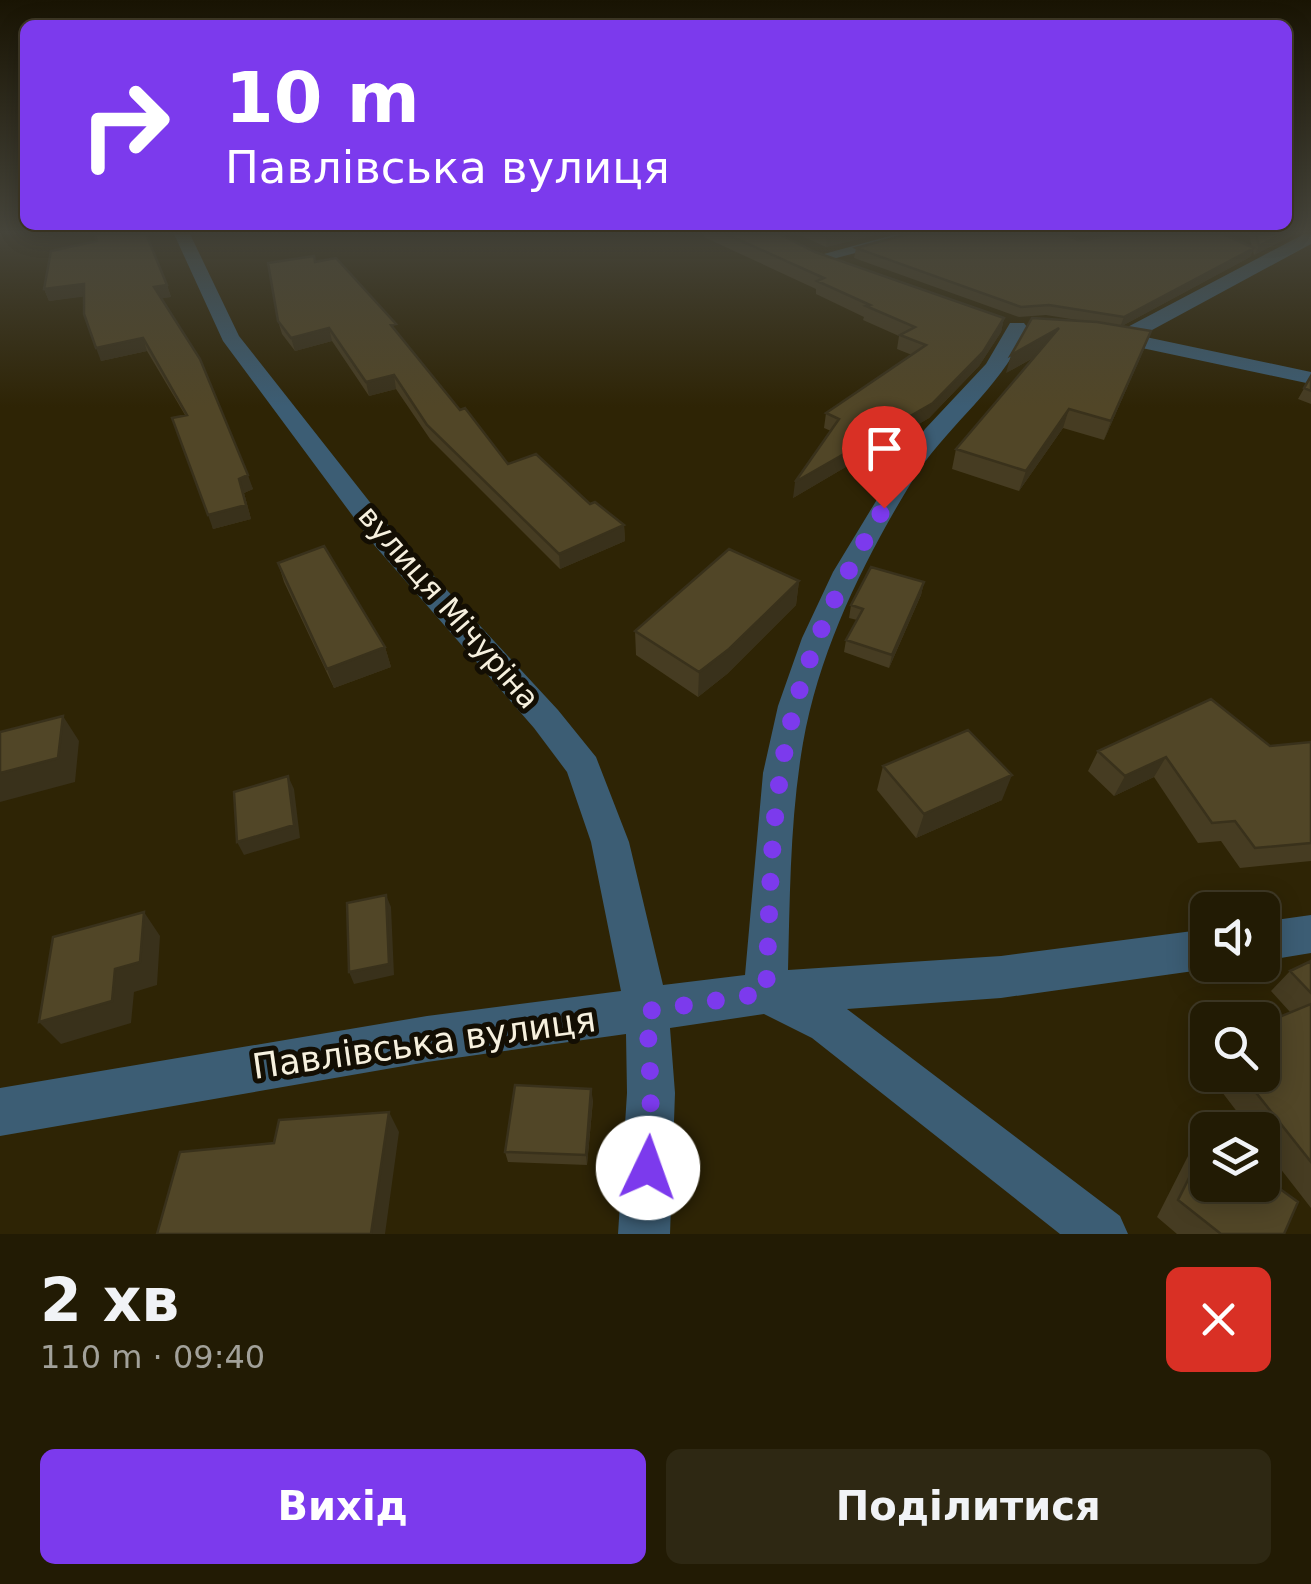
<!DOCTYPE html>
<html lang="uk">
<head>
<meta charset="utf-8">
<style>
  body { margin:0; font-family:"DejaVu Sans",sans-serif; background:#2e2813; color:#f1f3f6; height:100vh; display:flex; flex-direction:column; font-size:38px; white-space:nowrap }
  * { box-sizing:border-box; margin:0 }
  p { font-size:32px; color:#a2a19a }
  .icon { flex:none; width:55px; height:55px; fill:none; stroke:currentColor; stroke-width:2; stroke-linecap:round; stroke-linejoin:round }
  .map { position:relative; height:1234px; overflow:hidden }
  .details { display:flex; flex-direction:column; background:#221b04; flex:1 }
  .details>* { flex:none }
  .banner { position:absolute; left:20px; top:20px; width:1272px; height:210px; border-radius:15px; box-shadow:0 5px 25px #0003,0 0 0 2px #3f3926; background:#7c3aed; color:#fff; overflow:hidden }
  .buttons { position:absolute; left:1190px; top:892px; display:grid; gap:20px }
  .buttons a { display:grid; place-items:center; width:90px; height:90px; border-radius:15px; background:#221b04; box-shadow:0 5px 25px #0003,0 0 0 2px #3f3926; font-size:50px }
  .pin { position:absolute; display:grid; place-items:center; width:85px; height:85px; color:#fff; margin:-102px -42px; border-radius:50% 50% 50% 0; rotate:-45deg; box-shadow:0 0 10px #0007 }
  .pin .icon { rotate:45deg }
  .me { position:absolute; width:110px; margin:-55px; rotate:3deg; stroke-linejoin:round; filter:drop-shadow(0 0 8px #0008) }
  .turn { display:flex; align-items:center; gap:35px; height:210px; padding:0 40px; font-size:45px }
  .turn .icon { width:130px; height:130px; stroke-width:2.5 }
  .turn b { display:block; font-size:70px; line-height:85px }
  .round { display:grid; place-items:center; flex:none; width:105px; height:105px; border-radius:15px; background:#2e2813 }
  .summary { display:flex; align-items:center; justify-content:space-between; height:170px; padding:0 40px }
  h1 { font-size:60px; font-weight:700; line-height:75px }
  .action { display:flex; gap:20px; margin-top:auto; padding:20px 40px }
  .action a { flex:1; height:115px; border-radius:15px; background:#7c3aed; color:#fff; font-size:40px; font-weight:700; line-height:115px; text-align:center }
  .action a+a { background:#2e2813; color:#f1f3f6 }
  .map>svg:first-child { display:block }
</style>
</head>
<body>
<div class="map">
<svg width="1311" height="1234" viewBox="0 0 1311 1234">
  <rect width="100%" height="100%" fill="#2e2405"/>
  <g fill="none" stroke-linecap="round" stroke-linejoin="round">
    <path fill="#3c5d74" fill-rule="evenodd" d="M174 234H190L239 336 395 534 558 710 596 757 629 842 663 985 745 975 763 773 778 706 802 638 833 572 890 478 925 429 986 364 1010 323H1024L1027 327C1004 386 947 425 914 478 864 560 820 648 803 743 790 818 790 895 788 970L1001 956 1208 929V965H1217L1208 969 1001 998 847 1009 1120 1216 1128 1234H1060L812 1038 764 1014 670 1028 675 1093 670 1234H618L627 1093 626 1034 427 1062 0 1136V1088L427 1016 621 991 591 842 567 772 534 728 375 546 223 341Z
      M897 234H928L821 262 813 257Z
      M1304 234H1311V244L1141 336 1311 372V384L1109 341 1099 335 1109 329 1120 331Z
      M1311 915V953L1262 961V922Z"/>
  </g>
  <path fill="#463c22" d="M704 234H779L815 252 1004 318 1001 332 979 366 929 418 793 498 831 431 824 428 826 413 912 355 897 349 899 336 863 320 864 317 816 294V289L704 237Z
    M798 234H879L826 247Z
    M1249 234H1295L1254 255 1253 250 1250 257 1122 326 1144 349 1104 440 1063 428 1019 491 952 469 956 449 1035 357 1006 373 1083 321 1046 315 1019 317 854 258 856 248 1081 241 1252 247Z
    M97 241 167 285 171 297 161 298 253 489 244 493 251 519 213 529 185 415 147 351 101 361 84 296 49 301 44 289Z
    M315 262 397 333 460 410 508 464 590 504 624 525 625 541 560 569 430 439 396 389 369 396 332 341 295 351 282 334 278 321Z
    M1311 376V404L1298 399Z
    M278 563 385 647 391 667 334 688 284 582Z
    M799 581 796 605 727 674 698 697 636 655 635 631Z
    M924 582 921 595 889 668 844 652 846 640 857 620 849 618 851 605Z
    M1311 742V861L1240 868 1221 841 1198 843 1154 777 1114 796 1088 771 1098 751 1270 746Z
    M883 766 1002 800 916 838 877 790Z
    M1311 961V1208L1262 1145V1130H1251L1209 1075H1262L1290 1012 1271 991 1290 971Z
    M593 1100 587 1165 508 1162 505 1152Z
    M1208 1138V1185L1284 1234H1177L1157 1217 1188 1156Z"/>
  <path fill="#39311b" d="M842 234H879L826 247 827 238Z
    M1281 234H1295L1254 255 1259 246Z
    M1254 248 1250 257 1120 327 1124 317Z
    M84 284 89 296 49 301 44 289Z
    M167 285 171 297 159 299 154 287Z
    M1004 318 1001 332 979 366 929 418 793 498 795 482Z
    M329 328 332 341 295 351 291 338Z
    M1059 328 1054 346 1006 373 1011 355Z
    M1151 331 1144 349 1104 440 1111 421Z
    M143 338 147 351 101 361 96 348Z
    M394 375 396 389 369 396 366 382Z
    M1069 409 1063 428 1019 491 1026 471Z
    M248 475 253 489 244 493 251 519 213 529 208 515 239 479Z
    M624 525 625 541 560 569 559 554Z
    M799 581 796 605 727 674 698 697 699 672Z
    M924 582 921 595 889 668 892 655Z
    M385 647 391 667 334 688 327 669Z
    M63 716 79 741 75 782 0 802V773Z
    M1166 757 1154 777 1114 796 1125 776Z
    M1012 775 1002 800 916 838 924 814Z
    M288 776 294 789 300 838 244 855 237 842Z
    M386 895 391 907 394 975 354 984 349 972Z
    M144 912 160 936 157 985 134 992 131 1023 61 1044 39 1022Z
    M591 1089 593 1100 587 1165 586 1155Z
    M389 1112 399 1132 385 1234H371Z"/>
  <path fill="#514627" stroke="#39311b" stroke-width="2.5" d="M95 234H146L167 285 154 287 200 359 248 475 239 479 246 505 208 515 172 418 187 415 143 338 96 348 84 314V284L44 289 51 251 97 241Z
    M726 234H779L815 252 1004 318 983 352 933 403 795 482 839 419 826 413 926 345 900 335 915 327 866 306 870 305 817 281 824 278Z
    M819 234H842L827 238Z
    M908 234H1063L1081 241 1116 234H1223L1254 248 1124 317 1049 305 1021 307 856 248Z
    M1256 234H1281L1259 246Z
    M314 256 315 262 336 258 396 324 391 325 460 410 465 408 508 464 536 454 590 504 595 502 624 525 559 554 427 425 394 375 366 382 329 328 291 338 278 321 268 263Z
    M1032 318 1097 322 1151 331 1111 421 1069 409 1026 471 956 449 1059 328 1011 355Z
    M1311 376V391L1304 388Z
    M324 546 385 647 327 669 278 563Z
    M729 549 799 581 729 649 699 672 635 631Z
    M871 567 924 582 892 655 846 640 863 609 851 605Z
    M1211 699 1270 746 1311 742V843L1255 848 1235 821 1212 823 1166 757 1125 776 1098 751Z
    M63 716 58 758 0 773V732Z
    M968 730 1012 775 924 814 883 766Z
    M288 776 294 825 237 842 234 792Z
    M386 895 389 964 349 972 347 903Z
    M144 912 140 962 115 969 112 1001 39 1022 53 937Z
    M1311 961V993L1290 971Z
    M1311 1004V1162L1242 1075H1262V1024Z
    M515 1085 591 1089 586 1155 505 1152Z
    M389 1112 371 1234H157L180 1152 274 1143 279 1120Z
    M1208 1140V1185H1262V1176L1298 1202 1284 1234H1221L1178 1200Z"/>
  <linearGradient id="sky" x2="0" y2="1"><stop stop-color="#191403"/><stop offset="0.57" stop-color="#46453b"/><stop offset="1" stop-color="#46453b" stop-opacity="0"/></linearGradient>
  <rect width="1311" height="407" fill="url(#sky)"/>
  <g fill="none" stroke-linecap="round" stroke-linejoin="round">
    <path stroke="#7c3aed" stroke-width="18" stroke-dasharray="0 32.4" d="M648 1168 651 1093 647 1011 766 993C770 909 769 823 787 740 804 656 840 581 884 508"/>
  </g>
  <g text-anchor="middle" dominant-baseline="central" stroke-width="10" stroke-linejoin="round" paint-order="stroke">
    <g font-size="30" fill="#f6f0de" stroke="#130e03">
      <text transform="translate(449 607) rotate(49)">вулиця Мічуріна</text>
    </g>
    <g font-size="35" fill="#f6f0de" stroke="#130e03">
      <text transform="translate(424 1043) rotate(-8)">Павлівська вулиця</text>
    </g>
  </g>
</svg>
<div class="buttons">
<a><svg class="icon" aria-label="sound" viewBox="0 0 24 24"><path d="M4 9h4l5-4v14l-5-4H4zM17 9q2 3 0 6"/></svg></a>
<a><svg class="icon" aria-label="search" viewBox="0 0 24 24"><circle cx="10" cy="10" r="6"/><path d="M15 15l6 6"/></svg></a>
<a><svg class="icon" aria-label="layers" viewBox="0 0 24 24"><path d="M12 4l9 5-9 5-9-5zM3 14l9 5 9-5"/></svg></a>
</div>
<div class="pin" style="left:884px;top:508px;background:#d93025"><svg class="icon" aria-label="arrive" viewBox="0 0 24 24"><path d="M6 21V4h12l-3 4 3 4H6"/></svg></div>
<svg class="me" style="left:648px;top:1168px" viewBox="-20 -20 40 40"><circle r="19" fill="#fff"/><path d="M0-13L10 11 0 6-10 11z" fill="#7c3aed"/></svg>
<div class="banner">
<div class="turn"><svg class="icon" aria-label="right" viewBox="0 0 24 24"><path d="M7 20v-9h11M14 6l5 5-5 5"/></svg><div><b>10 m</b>Павлівська вулиця</div></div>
</div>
</div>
<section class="details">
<div class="summary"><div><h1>2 хв</h1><p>110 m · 09:40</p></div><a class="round" style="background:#d93025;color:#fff"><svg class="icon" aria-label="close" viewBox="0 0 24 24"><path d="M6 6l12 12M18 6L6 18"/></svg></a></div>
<div class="action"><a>Вихід</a><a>Поділитися</a></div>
</section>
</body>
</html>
